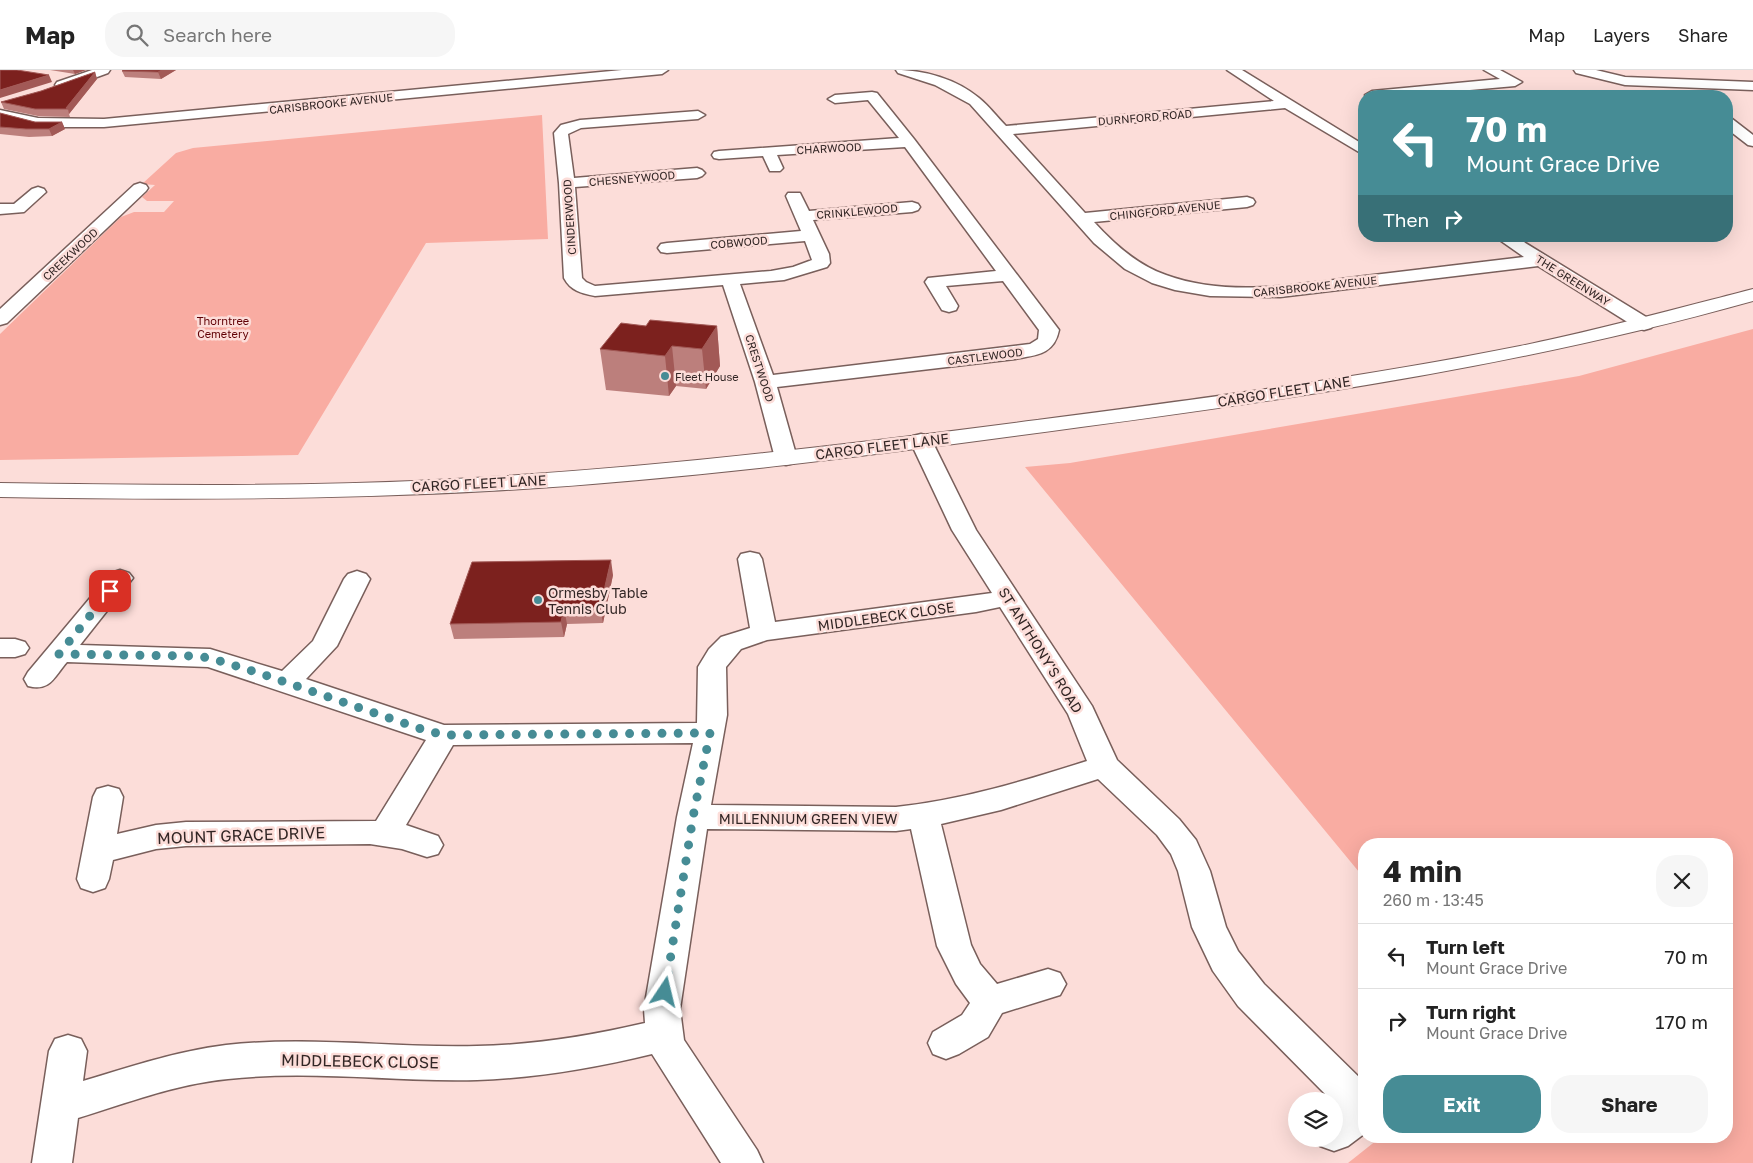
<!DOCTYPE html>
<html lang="en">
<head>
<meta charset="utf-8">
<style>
  body { margin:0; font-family:"Golos Text",sans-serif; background:#f6f6f6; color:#222; height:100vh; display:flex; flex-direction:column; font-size:19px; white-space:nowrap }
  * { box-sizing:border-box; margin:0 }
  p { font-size:16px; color:#767676 }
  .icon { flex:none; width:28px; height:28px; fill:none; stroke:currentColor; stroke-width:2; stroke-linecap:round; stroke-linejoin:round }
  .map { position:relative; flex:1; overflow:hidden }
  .details { position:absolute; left:1358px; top:768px; width:375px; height:305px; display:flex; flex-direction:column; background:#fff; border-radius:20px; box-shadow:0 5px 20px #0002 }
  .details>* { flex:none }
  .guide { position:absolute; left:1358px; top:20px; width:375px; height:152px; border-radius:20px; box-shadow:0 5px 20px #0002; background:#468c95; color:#fff; overflow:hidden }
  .buttons { position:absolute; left:1288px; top:1022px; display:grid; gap:10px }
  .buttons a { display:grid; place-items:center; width:55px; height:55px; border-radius:50%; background:#fff; box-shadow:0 5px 20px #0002; font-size:25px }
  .pin { position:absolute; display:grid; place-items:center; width:42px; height:42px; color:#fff; margin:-21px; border-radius:10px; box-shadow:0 2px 8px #0006 }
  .me { position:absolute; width:55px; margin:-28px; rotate:10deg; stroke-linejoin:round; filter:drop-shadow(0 0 4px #0008) }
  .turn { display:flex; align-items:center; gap:18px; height:105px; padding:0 25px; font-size:22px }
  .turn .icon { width:65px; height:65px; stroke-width:2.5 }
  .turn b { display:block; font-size:35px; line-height:42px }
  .then { display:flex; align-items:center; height:48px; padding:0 25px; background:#0003; gap:10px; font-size:19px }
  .round { display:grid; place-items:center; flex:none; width:52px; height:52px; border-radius:20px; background:#f6f6f6 }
  .overview { display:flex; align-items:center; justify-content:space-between; height:85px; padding:0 25px }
  h1 { font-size:30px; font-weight:700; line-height:38px }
  .cta { display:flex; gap:10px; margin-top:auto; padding:10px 25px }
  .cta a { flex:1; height:58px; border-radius:20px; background:#468c95; color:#fff; font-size:20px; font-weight:700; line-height:58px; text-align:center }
  .cta a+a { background:#f6f6f6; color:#222 }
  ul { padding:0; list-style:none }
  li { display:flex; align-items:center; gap:15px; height:65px; padding:0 25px; border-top:1px solid #e0e0e0 }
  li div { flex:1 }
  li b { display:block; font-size:19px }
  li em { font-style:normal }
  header { display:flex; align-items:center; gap:30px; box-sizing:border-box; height:70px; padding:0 25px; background:#fff; border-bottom:1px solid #e0e0e0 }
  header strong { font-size:24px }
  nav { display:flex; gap:28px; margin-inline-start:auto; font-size:18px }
  .search { width:350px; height:45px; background:#f6f6f6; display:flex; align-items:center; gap:12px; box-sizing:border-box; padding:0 18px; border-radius:20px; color:#767676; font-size:19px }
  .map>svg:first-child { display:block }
</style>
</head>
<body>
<header>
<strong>Map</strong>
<div class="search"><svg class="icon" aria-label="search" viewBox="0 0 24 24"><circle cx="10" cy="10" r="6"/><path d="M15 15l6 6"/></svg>Search here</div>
<nav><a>Map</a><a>Layers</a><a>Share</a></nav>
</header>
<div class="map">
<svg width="1753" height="1093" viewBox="0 0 1753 1093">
  <rect width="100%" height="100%" fill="#fcddd9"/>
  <path fill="#f9aca2" d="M542 45 548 169 426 173 298 385 0 390V264L121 147 134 142H164L174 131H147L142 127 155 115 142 114 176 83 193 78Z
    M1753 259V1093H1348L1382 1066H1726V774H1364V808L1025 397 1070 393 1579 306Z"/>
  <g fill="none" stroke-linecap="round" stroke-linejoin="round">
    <g stroke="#795f5b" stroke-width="3">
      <path id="street" d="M92 0H110L108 3 67 18H57L55 15 57 12Z
        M622 0H668L662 4 104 57H38L0 48V40L38 48 104 49Z
        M896 0C925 0 956 9 979 28 989 36 997 47 1006 56L1274 31 1227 0H1242L1364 75V85L1285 38 1013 64 1085 143 1247 127 1253 129 1255 132 1253 135 1247 137 1094 152C1114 174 1137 195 1166 205 1229 228 1301 214 1365 206 1418 200 1471 193 1524 187L1494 166H1514L1651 250 1654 254 1651 258 1644 260 1637 258 1538 196 1280 227 1210 226 1175 220 1152 213 1125 199 1094 173 970 34 935 15 898 3Z
        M1484 0H1500L1522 12 1515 16 1402 26 1365 25 1372 21 1500 9Z
        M1574 0H1596L1625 7 1753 12V20L1625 15 1576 3Z
        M872 22 877 23 914 69 1056 256 1059 260C1054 285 1036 285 1015 289L777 317 797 388 794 393 786 395 778 393 775 388 755 312 723 215 595 226C581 223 571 221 564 208L559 113 554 63 561 55 580 50 698 41 705 45 698 49 581 58 568 64 574 108 697 98 702 100 705 103 702 106 697 108 575 117 582 208 586 212 595 216 771 201 793 197 812 190 805 171 667 183 661 182 658 178 661 174 667 173 801 161 786 126 788 123H800L809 141 912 132 918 134 920 137 918 140 912 142 813 150 829 184 830 193 827 197 784 210 740 214 773 305 1030 274 1038 269 1039 260 1003 211 946 216 958 236 956 240 949 242 942 240 925 212 928 208 996 201 905 77 777 85 783 98 780 101H770L763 86 719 89 714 88 712 85 714 82 719 81 899 68 868 30 835 33 828 29 835 25Z
        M1726 47 1731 48 1753 65V76L1748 75 1726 58Z
        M140 113 146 115 148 118 146 121 7 253 0 255V239L134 115Z
        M38 117 44 119 46 122 24 142 0 144V134H14L32 119Z
        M921 364 929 366 932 371 976 460 1092 636 1117 690 1179 749 1196 770 1210 801 1226 857 1238 881 1264 914 1364 1012V1064L1348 1076 1334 1081 1320 1076 1317 1069H1334V1040L1338 1038 1334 1031H1332L1238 936 1213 901 1192 857 1178 801 1171 784 1157 765 1098 709 1001 740 941 754 971 875 980 894 997 914 1048 899 1060 903 1066 914 1060 925 1002 943 988 967 959 984 946 989 933 984 928 973 933 962 962 945 970 933 956 914 937 876 911 759 896 761 707 759 680 939 684 970 757 1080 763 1093H721L652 984C594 998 537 1008 477 1010 394 1012 310 1000 228 1009 176 1014 127 1033 78 1048L72 1093H32L49 981 55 969 68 965 81 969 87 981 83 1011C130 997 177 981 226 975 309 966 393 978 477 976 534 975 589 966 645 953L644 939 677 747 693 673 453 675 406 755 438 766 443 775 438 784 427 787 402 779 370 774 186 776 156 779 113 790 109 809 105 818 93 822 81 818 77 809 93 727 97 719 108 716 119 719 123 727 117 764 156 755 186 752 376 751 426 670 208 597 67 592C54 607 50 622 28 616L24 609 28 602 111 503 120 500 129 503 133 508 80 575 210 579 282 601 313 571 344 509 348 504 357 501 366 504 370 509 337 576 306 609 444 655 697 653 698 597 709 579 721 567 750 558 738 489 741 484 750 482 759 484 762 489 775 552 992 523 952 460 910 371 913 366ZM1000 537 1068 644 1087 691C1024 711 962 730 896 737L711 735 727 645 726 597 741 579 767 570 976 542Z
        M0 569H15L25 572 29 578 25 584 15 587H0Z"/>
    </g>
    <g stroke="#795f5b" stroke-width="2">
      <path id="primary" d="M1753 219V231C1532 293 1308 327 1081 357 884 384 687 410 489 421 326 430 163 430 0 427V413C145 415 290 417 435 410 637 400 837 376 1037 350 1198 329 1360 308 1520 276 1599 260 1675 239 1753 219Z"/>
    </g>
    <use href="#street" fill="#fff" fill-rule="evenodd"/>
    <use href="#primary" fill="#fff" fill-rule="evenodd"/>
  </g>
  <path fill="#bc7f7c" d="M50 0H86L75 4Z
    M176 0 161 9 125 7 122 1Z
    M95 2 97 9 69 44 70 47 38 46 4 39 1 32 41 21Z
    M0 43 35 52H62L65 59 52 66 29 67 0 64Z
    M646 256H717L720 296 706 319 676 316 669 326 606 320 600 279Z
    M613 505 603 553 567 554 564 567 454 569 450 554Z"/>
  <path fill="#a25956" d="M73 0H86L75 4Z
    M162 0H176L161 9 158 2Z
    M95 2 97 9 69 44 68 39 66 38Z
    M49 5 52 12 0 28V20Z
    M62 52 65 59 52 66 49 59Z
    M717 256 720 296 706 319 702 279Z
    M672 276 676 316 669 326 665 286Z
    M611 490 613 505 603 553 600 538Z
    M564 538 567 554 564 567 561 552Z"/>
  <path fill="#7c211e" stroke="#a25956" d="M0 0H17L49 5 0 20Z
    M123 0H162L158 2 122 1Z
    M95 2 66 38 68 39H35L1 32 41 21Z
    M0 43 35 52H62L49 59H26L0 57Z
    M650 250 717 256 702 279 672 276 665 286 600 279 621 253 646 256Z
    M611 490 600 538H564L561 552 450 554 472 492Z"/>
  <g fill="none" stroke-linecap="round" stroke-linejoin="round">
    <path stroke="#468c95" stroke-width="9" stroke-dasharray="0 16.2" d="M110 521 59 584 193 586 210 588 259 603 418 658 444 665 710 663 693 747 665 922"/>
  </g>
  <g fill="#468c95" stroke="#fcddd9" stroke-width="2">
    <circle cx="665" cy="306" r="5"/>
    <circle cx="538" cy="530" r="5"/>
  </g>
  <g text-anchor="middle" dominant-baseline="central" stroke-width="5" stroke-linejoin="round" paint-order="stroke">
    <g font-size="11" fill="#322625" stroke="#fcddd9">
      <text transform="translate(331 33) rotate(-6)">CARISBROOKE AVENUE</text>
      <text transform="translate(1145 47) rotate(-5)">DURNFORD ROAD</text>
      <text transform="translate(829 78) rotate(-3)">CHARWOOD</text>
      <text transform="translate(632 108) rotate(-5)">CHESNEYWOOD</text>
      <text transform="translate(1165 140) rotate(-6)">CHINGFORD AVENUE</text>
      <text transform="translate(857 141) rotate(-5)">CRINKLEWOOD</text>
      <text transform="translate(569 147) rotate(-94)">CINDERWOOD</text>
      <text transform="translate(739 172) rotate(-5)">COBWOOD</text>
      <text transform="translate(70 184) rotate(-43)">CREEKWOOD</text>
      <text transform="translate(1573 210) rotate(32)">THE GREENWAY</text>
      <text transform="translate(1315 216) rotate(-6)">CARISBROOKE AVENUE</text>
      <text transform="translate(985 286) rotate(-7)">CASTLEWOOD</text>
      <text transform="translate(760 298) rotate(72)">CRESTWOOD</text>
    </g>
    <g font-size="11" fill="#600005" stroke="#fcddd9">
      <text x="223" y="250">Thorntree<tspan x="223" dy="13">Cemetery</tspan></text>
    </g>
    <g font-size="11" fill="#322625" stroke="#fcddd9" text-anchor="start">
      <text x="675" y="306">Fleet House</text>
    </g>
    <g font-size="14" fill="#322625" stroke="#fcddd9">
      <text transform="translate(1284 321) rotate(-9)">CARGO FLEET LANE</text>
      <text transform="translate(882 376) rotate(-7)">CARGO FLEET LANE</text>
      <text transform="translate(479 413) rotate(-3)">CARGO FLEET LANE</text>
      <text transform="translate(886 546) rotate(-8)">MIDDLEBECK CLOSE</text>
      <text transform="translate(1041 580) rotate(58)">ST ANTHONY'S ROAD</text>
      <text x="808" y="748">MILLENNIUM GREEN VIEW</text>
    </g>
    <g font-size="14" fill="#322625" stroke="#fcddd9" text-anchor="start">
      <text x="548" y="522">Ormesby Table<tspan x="548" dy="16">Tennis Club</tspan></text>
    </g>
    <g font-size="16" fill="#322625" stroke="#fcddd9">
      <text transform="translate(241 765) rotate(-2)">MOUNT GRACE DRIVE</text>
      <text transform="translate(360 991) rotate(1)">MIDDLEBECK CLOSE</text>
    </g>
  </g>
</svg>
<div class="buttons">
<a><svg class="icon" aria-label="layers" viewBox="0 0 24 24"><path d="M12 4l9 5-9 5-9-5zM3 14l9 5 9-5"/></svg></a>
</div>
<div class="pin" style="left:110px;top:521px;background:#d93025"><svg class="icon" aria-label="arrive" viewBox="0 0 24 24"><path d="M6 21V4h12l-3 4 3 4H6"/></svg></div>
<svg class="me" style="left:665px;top:922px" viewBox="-20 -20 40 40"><path d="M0-17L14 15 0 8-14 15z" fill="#468c95" stroke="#fff" stroke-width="4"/></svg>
<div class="guide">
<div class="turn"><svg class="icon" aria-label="left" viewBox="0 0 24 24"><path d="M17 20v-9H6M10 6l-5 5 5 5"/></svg><div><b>70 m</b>Mount Grace Drive</div></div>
<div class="then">Then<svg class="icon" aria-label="right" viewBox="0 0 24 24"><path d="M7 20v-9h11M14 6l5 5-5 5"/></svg></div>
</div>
<section class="details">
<div class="overview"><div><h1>4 min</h1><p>260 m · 13:45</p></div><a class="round"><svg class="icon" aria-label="close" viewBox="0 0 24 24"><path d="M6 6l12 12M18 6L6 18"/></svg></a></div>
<ul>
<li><svg class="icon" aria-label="left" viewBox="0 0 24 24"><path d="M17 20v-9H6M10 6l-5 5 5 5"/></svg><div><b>Turn left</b><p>Mount Grace Drive</p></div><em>70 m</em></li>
<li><svg class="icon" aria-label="right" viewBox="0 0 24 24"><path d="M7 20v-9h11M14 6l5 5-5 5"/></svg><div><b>Turn right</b><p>Mount Grace Drive</p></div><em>170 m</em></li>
</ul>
<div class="cta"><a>Exit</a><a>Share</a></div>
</section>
</div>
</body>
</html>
